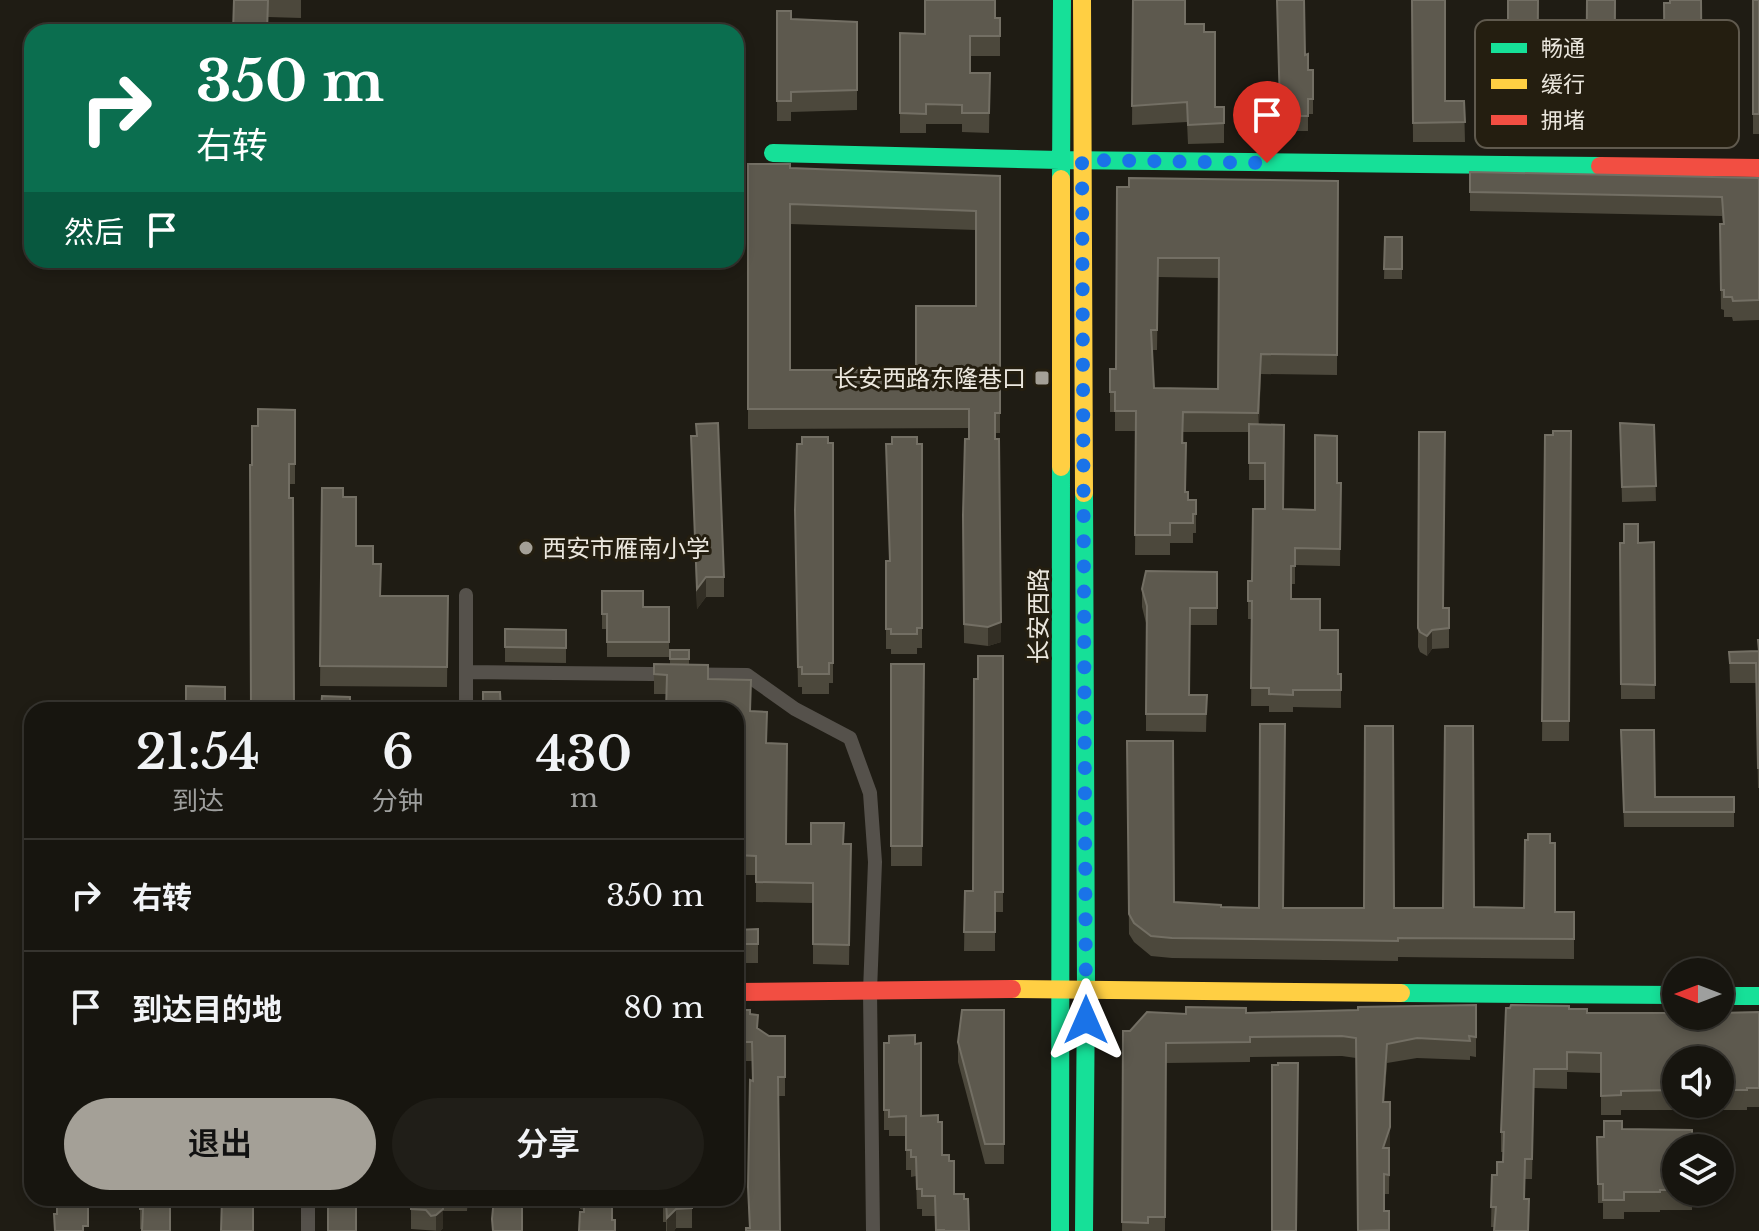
<!DOCTYPE html>
<html lang="zh">
<head>
<meta charset="utf-8">
<style>
  body { margin:0; font-family:"Libre Baskerville","Noto Sans SC",serif; background:#201e18; color:#f1f3f6; height:100vh; display:flex; flex-direction:column; font-size:30px; white-space:nowrap }
  * { box-sizing:border-box; margin:0 }
  p { font-size:26px; color:#9e9f9e }
  .icon { flex:none; width:44px; height:44px; fill:none; stroke:currentColor; stroke-width:2; stroke-linecap:round; stroke-linejoin:round }
  .map { position:relative; flex:1; overflow:hidden }
  .side { position:absolute; left:24px; top:702px; width:720px; height:504px; display:flex; flex-direction:column; background:#17150f; border-radius:24px; box-shadow:0 4px 12px #0003,0 0 0 2px #36342f }
  .side>* { flex:none }
  .guide { position:absolute; left:24px; top:24px; width:720px; height:244px; border-radius:24px; box-shadow:0 4px 12px #0003,0 0 0 2px #36342f; background:#0b6e4f; color:#fff; overflow:hidden }
  .needle { width:52px; rotate:270deg }
  .fabs { position:absolute; left:1662px; top:958px; display:grid; gap:16px }
  .fabs a { display:grid; place-items:center; width:72px; height:72px; border-radius:50%; background:#17150f; box-shadow:0 4px 12px #0003,0 0 0 2px #36342f; font-size:40px }
  .pin { position:absolute; display:grid; place-items:center; width:68px; height:68px; color:#fff; margin:-82px -34px; border-radius:50% 50% 50% 0; rotate:-45deg; box-shadow:0 0 8px #0007 }
  .pin .icon { rotate:45deg }
  .me { position:absolute; width:88px; margin:-44px; rotate:0deg; stroke-linejoin:round; filter:drop-shadow(0 0 6px #0008) }
  .turn { display:flex; align-items:center; gap:28px; height:168px; padding:0 40px; font-size:36px }
  .turn .icon { width:104px; height:104px; stroke-width:2.5 }
  .turn b { display:block; font-size:56px; line-height:68px }
  .then { display:flex; align-items:center; height:76px; padding:0 40px; background:#0003; gap:16px; font-size:30px }
  .eta { display:flex; justify-content:space-evenly; align-items:center; height:136px; text-align:center }
  .eta b { font-size:48px; font-weight:600; line-height:56px }
  .action { display:flex; gap:16px; margin-top:auto; padding:16px 40px }
  .action a { flex:1; height:92px; border-radius:48px; background:#a4a097; color:#111; font-size:32px; font-weight:600; line-height:92px; text-align:center }
  .action a+a { background:#201e18; color:#f1f3f6 }
  ul { padding:0; list-style:none }
  li { display:flex; align-items:center; gap:24px; height:112px; padding:0 40px; border-top:2px solid #36342f }
  li div { flex:1 }
  li b { display:block; font-size:30px }
  li em { font-style:normal }
  .map>svg:first-child { display:block }
</style>
</head>
<body>
<div class="map">
<svg width="1759" height="1231" viewBox="0 0 1759 1231">
  <rect width="100%" height="100%" fill="#1f1c14"/>
  <g fill="none" stroke-linecap="round" stroke-linejoin="round">
    <path stroke="#55514b" stroke-width="14" d="M466 672 747 675 795 709 850 738 870 793 875 862 870 991 873 1231
      M466 710V595
      M308 1231V1198"/>
    <path stroke="#16e098" stroke-width="18" d="M773 153 1060 160 1600 166
      M1061 179 1062 0
      M1084 493 1086 990 1084 1231
      M1401 993 1676 995
      M1720 996H1759
      M1060 1231 1061 467"/>
    <path stroke="#ffcf43" stroke-width="18" d="M1082 0 1084 493
      M1061 179V467
      M1012 989 1401 993"/>
    <path stroke="#f24e42" stroke-width="18" d="M1600 166 1759 168
      M736 992 1012 989"/>
  </g>
  <path fill="#4c483c" fill-rule="evenodd" d="M234 0H301V18L268 17Z
    M1133 0 1204 32 1215 107H1224V143L1188 144 1187 122 1132 125Z
    M1277 0 1305 55 1308 70H1313V114H1308V131H1284V122H1280Z
    M1412 0 1445 101H1464L1465 142H1413Z
    M1508 0H1538L1537 133H1508Z
    M1587 0H1616L1614 133H1586Z
    M1669 0H1701L1702 133H1670V124H1665L1664 3H1669Z
    M1753 0H1759V134H1753Z
    M777 11 791 19 857 22V110L791 112V121H777Z
    M995 18H1000V56H970V73H990L989 133 962 132V124H926V133H900V33L925 34Z
    M748 164 790 168 1000 176V433H995L1001 642 988 646 964 643 963 515 969 428 748 429ZM790 224 976 230V306L916 370H790Z
    M1470 172 1759 178V320L1733 321 1732 317H1724V310L1721 309 1720 224H1723L1722 216 1470 211Z
    M1338 181 1337 375 1261 374 1259 424 1283 509 1315 510 1337 483H1341L1340 566 1295 565V584H1291V599L1320 630 1338 674H1341V708L1293 707V712H1269V706H1251L1252 619H1248V581H1252L1265 509V480H1249V432H1183L1186 492 1188 500H1196V533H1193V543H1170V555H1135L1136 431H1115V412H1110V369H1116L1117 187ZM1158 277 1219 278 1218 389 1154 388 1152 350H1157Z
    M1385 237H1402V279H1384Z
    M295 410V484H289L294 710 252 465 258 426Z
    M1620 423 1654 425 1656 501 1622 502Z
    M1571 431 1569 741H1542L1545 435H1553Z
    M1419 432 1443 608H1449V648L1432 649 1427 656 1420 652 1418 647Z
    M691 436 724 577V597H706L697 609Z
    M828 443H833V683H829V694H802V687H798L795 530Z
    M886 444H922V648H917V654H891V649H886V561H890Z
    M322 488 343 497 356 546 373 564 380 596H448L447 687 320 686Z
    M1654 542 1655 699H1621L1620 543Z
    M1217 572V625H1190L1189 695H1207L1206 732 1146 731V623L1142 607V589Z
    M602 591 643 607H669V657H607V629H602Z
    M505 629 566 630V663L505 662Z
    M1759 640V788H1758L1756 683H1730L1729 652 1758 651Z
    M670 650H689V664H670Z
    M1003 656V912H995V951H964L965 891H973L978 679Z
    M654 664 708 679 751 711 766 743 786 844H851L849 965 813 964V903L756 902V875H736L738 760H736V710L666 694H654Z
    M891 664H924L922 866H891Z
    M1621 730 1655 797H1734V827H1624Z
    M1127 741 1174 902 1221 907H1474L1574 912V959L1398 957V961L1172 958 1151 956 1134 942 1129 934Z
    M758 929V963H736V930Z
    M1476 1005V1057L1470 1056V1060L1417 1058 1387 1063 1384 1102H1390L1389 1194H1384V1211L1389 1231H1358L1356 1058 1342 1056 1250 1057V1062L1166 1063 1165 1231H1122L1123 1031H1130L1186 1014 1358 1010Z
    M1506 1008 1569 1009 1587 1013 1759 1012V1107H1747V1110H1621V1115H1601V1073L1567 1072V1089L1534 1088 1532 1179H1525L1495 1227H1491L1492 1175H1497L1503 1162 1504 1152H1501V1132ZM1676 1060H1720V1104H1676Z
    M736 1010 750 1014 758 1028 769 1036H785V1096H778L780 1231 749 1228 748 1187 753 1081 752 1061H736Z
    M1004 1010V1164H985L958 1062V1042Z
    M884 1043 921 1116 938 1122 942 1155 949 1161 954 1194 969 1231H935V1216H922V1209H917L916 1176 911 1177V1170H906V1136H889V1130H884Z
    M1622 1129 1676 1148V1192H1692V1210H1660V1212H1624V1219H1603V1203H1598L1597 1137H1604Z
    M140 1198H170L142 1229H140Z
    M411 1198H468L467 1211H443V1228L440 1231 411 1229Z
    M580 1198H612L584 1212V1210L580 1209Z
    M663 1198H692V1228H676L674 1231H666V1222H663Z"/>
  <path fill="#332f25" d="M1261 354V374L1258 432V413Z
    M706 577V597L697 609V589Z
    M1001 622V642L988 646V627Z
    M1432 630V649L1427 656V636Z
    M1387 1044V1063L1383 1121V1102Z
    M1390 1127V1147L1383 1167V1148Z
    M443 1209V1228L440 1231H436V1215Z
    M676 1209V1228L674 1231H667V1218Z"/>
  <path fill="#5d594e" stroke="#736f64" stroke-width="2" fill-rule="evenodd" d="M234 0H268L267 32H233Z
    M925 0H995V18H1000V36H970V73H990L989 113H962V105L926 104V114L900 113V33L925 34Z
    M1133 0H1185V24H1204V32H1215V107H1224V123L1188 125 1187 102 1132 106Z
    M1277 0H1304L1305 55 1308 54V70H1313V99H1308V116H1284V107H1280Z
    M1412 0H1445V101H1464L1465 122 1413 123Z
    M1508 0H1538L1537 116H1508Z
    M1587 0H1615L1614 116H1586Z
    M1670 0H1701L1702 113H1670V104H1665L1664 3H1670Z
    M1753 0H1759V114H1753Z
    M777 11H791V19L857 22V90L791 92V101H777Z
    M129 23 151 25 150 32H108L109 27 129 28Z
    M748 164H790V168L1000 176V413H995V439H999L1001 622 988 627 964 624 963 515 965 439H969V409H748ZM790 204 976 211V306H916V370H790Z
    M1470 172 1759 178V300L1733 301 1732 297H1724V290H1721L1720 224H1724L1722 197 1470 192Z
    M1129 178 1338 181 1337 355 1261 354 1258 413 1183 412 1182 443H1186L1185 492H1188V500H1196V514H1193V523H1170V535H1135L1136 411H1115V392H1110V369H1116L1117 187H1129ZM1158 258H1219L1218 389 1154 388 1151 330H1157Z
    M1385 237H1402V269H1384Z
    M258 409 295 410V464H289V498H293L294 710H251L250 465H252V426H258Z
    M718 423 724 577H706L697 589 691 436H697L696 424Z
    M1620 423 1654 425 1656 486 1622 487Z
    M1249 424 1284 425 1283 509 1315 510V435L1337 436V483H1341L1340 549 1295 548V566H1291V599H1320V630H1338V674H1341V690H1293V695L1269 694V688H1251L1252 601H1248V581H1252L1253 509H1265V463H1249Z
    M1553 431H1571L1569 721H1542L1545 435H1553Z
    M1419 432H1445L1443 608H1449V628L1432 630 1427 636 1420 632 1418 628Z
    M802 437H828V443H833V663H829V674H802V667H798L795 510 797 444H802Z
    M892 437H917V444H922V628H917V634H891V629H886V561H890L886 444H892Z
    M322 488H343V497H356V546H373V564H381L380 596H448L447 667 320 666Z
    M1624 524H1638V543L1654 542 1655 685 1621 684 1620 543H1624Z
    M1146 571 1217 572V608H1190L1189 695H1207L1206 714H1146L1147 606 1142 589Z
    M602 591H643V607H669V642H607V614H602Z
    M505 629 566 630V648L505 647Z
    M1758 640H1759V768H1758L1756 663H1730L1729 652 1759 651Z
    M670 650H689V659H670Z
    M978 656H1003V892H995V932H964L965 891H973L974 679H978Z
    M654 664 708 665V679L751 680 750 711 767 712 766 743 787 744 786 844H811V823H844L843 844H851L849 945 813 944V883L756 882V856L736 855 738 740H736V710H666L667 675 654 674Z
    M891 664H924L922 846H891Z
    M186 686 225 687V709L186 710Z
    M483 692H500L501 710H483Z
    M322 696 350 697V710H321Z
    M1260 724H1285L1283 908H1364L1365 726H1393L1394 908H1443L1445 726H1473L1474 907 1524 908 1525 840H1528V834H1550V843H1555V912H1574V939L1398 938V941L1172 938 1151 936 1134 923 1129 914 1127 741H1173L1174 902 1221 905V907L1259 908Z
    M1621 730H1654L1655 797H1734V812H1624Z
    M758 929V944H736V930Z
    M1476 1005V1037L1469 1036 1470 1041 1417 1038 1387 1044 1383 1102H1390V1127L1383 1148H1389V1175L1384 1174V1211H1389V1230L1358 1231 1356 1038 1342 1036 1250 1037V1042L1166 1043 1165 1217H1148V1223L1122 1222 1123 1031H1130L1147 1012 1186 1014V1007L1246 1008V1013L1358 1010V1007Z
    M1511 1005 1569 1006V1009H1587V1013H1676V1016H1720V1013L1759 1012V1088H1747V1090H1720V1060H1676V1090L1621 1091V1095L1601 1096V1053L1567 1052V1069H1534L1532 1159H1525L1524 1199H1529L1528 1231H1494L1496 1207H1491L1492 1175H1497V1162H1503L1504 1132H1501L1506 1008H1510Z
    M736 1010H750V1014L758 1015 757 1028 769 1036H785V1077H778L780 1231H746V1228H750L748 1187 750 1080 753 1081 752 1042H736Z
    M962 1010H1004V1144H985L958 1042Z
    M915 1035V1044L921 1043V1116L938 1115V1122H942V1155H949V1161H954V1194H964V1199H968L969 1231H944V1230H936L935 1196H922V1189H917L916 1157H911V1150H906V1116L889 1117V1110H884V1043H889V1036Z
    M1278 1063H1298L1296 1231H1272V1065H1278Z
    M1604 1121H1622V1129L1692 1130V1148H1676V1190H1660V1192H1624V1200H1603V1184H1598L1597 1137H1604Z
    M57 1198H88V1226H83V1231H55L54 1214H57Z
    M140 1198H170V1231H142L143 1209H140Z
    M222 1198H253V1231H221Z
    M328 1198H356V1231H328Z
    M411 1198H442L443 1209 436 1215 431 1216 426 1210 411 1209Z
    M494 1198H522V1231H493L492 1219Z
    M584 1198H612V1220H615V1231H579L580 1212H584Z
    M663 1198H692V1208L676 1209 667 1218 666 1202H663Z"/>
  <g fill="none" stroke-linecap="round" stroke-linejoin="round">
    <path stroke="#1a73e8" stroke-width="14" stroke-dasharray="0 25.2" d="M1086 1020 1082 160 1267 163"/>
  </g>
  <g fill="#a4a097" stroke="#241e10" stroke-width="3">
    <rect x="1034" y="370" width="16" height="16" rx="4"/>
    <circle cx="526" cy="548" r="8"/>
  </g>
  <g text-anchor="middle" dominant-baseline="central" stroke-width="6" stroke-linejoin="round" paint-order="stroke">
    <g font-size="24" fill="#ebe7de" stroke="#241e10" text-anchor="end">
      <text x="1026" y="378">长安西路东隆巷口</text>
      <text x="542" y="548" text-anchor="start">西安市雁南小学</text>
    </g>
    <g font-size="24" fill="#ebe7de" stroke="#241e10">
      <text transform="translate(1038 616) rotate(-90)">长安西路</text>
    </g>
  </g>
  <rect x="1475" y="20" width="264" height="128" rx="12" fill="#241e10" stroke="#605a4e" stroke-width="2"/>
  <rect x="1491" y="43" width="36" height="10" fill="#16e098"/>
  <rect x="1491" y="79" width="36" height="10" fill="#ffcf43"/>
  <rect x="1491" y="115" width="36" height="10" fill="#f24e42"/>
  <g font-size="22" fill="#ebe7de">
    <text x="1541" y="56">畅通</text>
    <text x="1541" y="92">缓行</text>
    <text x="1541" y="128">拥堵</text>
  </g>
</svg>
<div class="fabs">
<a><svg class="needle" viewBox="-14 -14 28 28"><path d="M0-13l5 13h-10z" fill="#e53935"/><path d="M0 13l5-13h-10z" fill="#9e9f9e"/></svg></a>
<a><svg class="icon" aria-label="sound" viewBox="0 0 24 24"><path d="M4 9h4l5-4v14l-5-4H4zM17 9q2 3 0 6"/></svg></a>
<a><svg class="icon" aria-label="layers" viewBox="0 0 24 24"><path d="M12 4l9 5-9 5-9-5zM3 14l9 5 9-5"/></svg></a>
</div>
<div class="pin" style="left:1267px;top:163px;background:#d93025"><svg class="icon" aria-label="arrive" viewBox="0 0 24 24"><path d="M6 21V4h12l-3 4 3 4H6"/></svg></div>
<svg class="me" style="left:1086px;top:1020px" viewBox="-20 -20 40 40"><path d="M0-17L14 15 0 8-14 15z" fill="#1a73e8" stroke="#fff" stroke-width="4"/></svg>
<div class="guide">
<div class="turn"><svg class="icon" aria-label="right" viewBox="0 0 24 24"><path d="M7 20v-9h11M14 6l5 5-5 5"/></svg><div><b>350 m</b>右转</div></div>
<div class="then">然后<svg class="icon" aria-label="arrive" viewBox="0 0 24 24"><path d="M6 21V4h12l-3 4 3 4H6"/></svg></div>
</div>
<section class="side">
<div class="eta">
<div><b>21:54</b><p>到达</p></div>
<div><b>6</b><p>分钟</p></div>
<div><b>430</b><p>m</p></div>
</div>
<ul>
<li><svg class="icon" aria-label="right" viewBox="0 0 24 24"><path d="M7 20v-9h11M14 6l5 5-5 5"/></svg><div><b>右转</b></div><em>350 m</em></li>
<li><svg class="icon" aria-label="arrive" viewBox="0 0 24 24"><path d="M6 21V4h12l-3 4 3 4H6"/></svg><div><b>到达目的地</b></div><em>80 m</em></li>
</ul>
<div class="action"><a>退出</a><a>分享</a></div>
</section>
</div>
</body>
</html>
